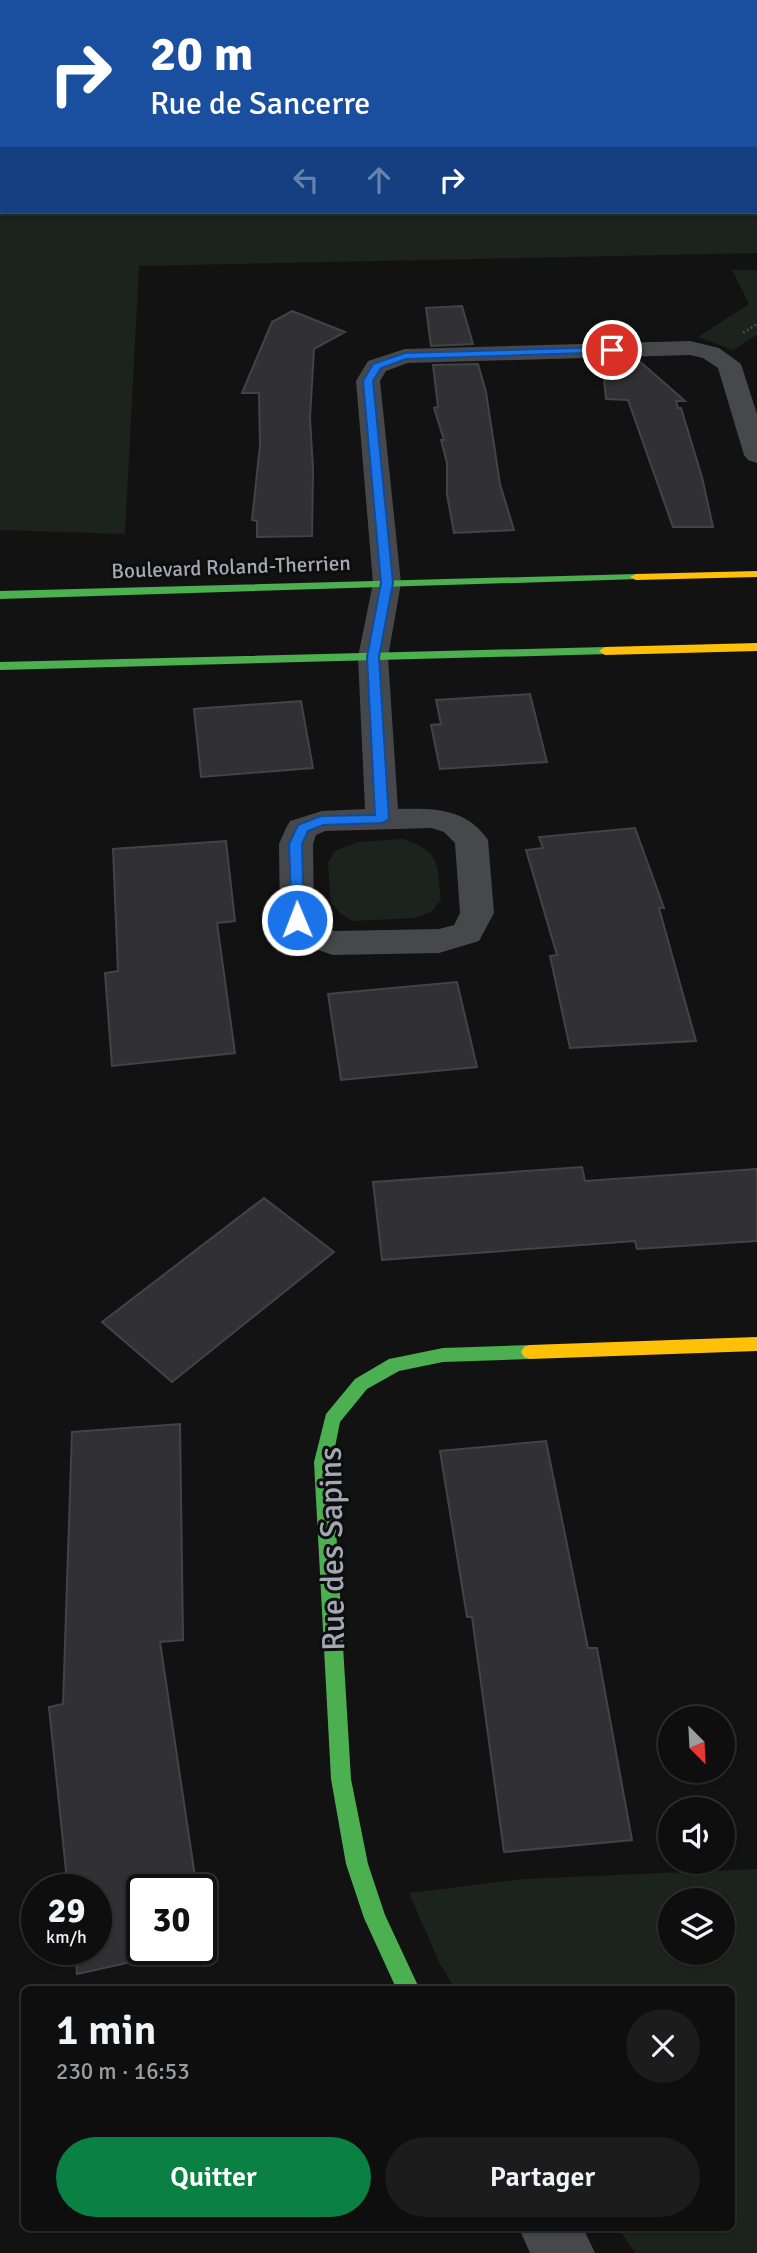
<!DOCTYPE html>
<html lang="fr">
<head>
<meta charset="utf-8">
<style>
  body { margin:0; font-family:Signika,sans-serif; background:#1c1c1c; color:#f1f3f6; height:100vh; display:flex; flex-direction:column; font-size:26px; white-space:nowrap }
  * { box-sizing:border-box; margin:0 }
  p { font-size:23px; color:#9b9c9e }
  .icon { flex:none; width:38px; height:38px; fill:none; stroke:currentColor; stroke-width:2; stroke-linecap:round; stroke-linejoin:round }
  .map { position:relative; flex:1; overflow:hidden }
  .side { position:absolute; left:21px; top:1986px; width:714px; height:245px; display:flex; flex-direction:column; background:#0e0e0e; border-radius:10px; box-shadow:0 2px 5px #0004,0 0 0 2px #2e2e2e }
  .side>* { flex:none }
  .top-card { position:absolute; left:0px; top:0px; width:758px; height:214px; box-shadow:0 2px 5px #0004,0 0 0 2px #2e2e2e; background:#1a4fa0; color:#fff; overflow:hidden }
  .needle { width:46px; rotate:156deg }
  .buttons { position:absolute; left:658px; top:1706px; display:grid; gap:14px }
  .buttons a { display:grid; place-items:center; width:77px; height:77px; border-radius:50%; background:#0e0e0e; box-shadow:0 2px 5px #0004,0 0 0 2px #2e2e2e; font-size:35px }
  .speed { position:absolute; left:21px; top:1874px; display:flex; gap:14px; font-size:35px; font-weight:700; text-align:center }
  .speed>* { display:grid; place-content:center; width:91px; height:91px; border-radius:50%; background:#0e0e0e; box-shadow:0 2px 5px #0004,0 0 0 2px #2e2e2e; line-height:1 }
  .speed small { font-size:18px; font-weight:400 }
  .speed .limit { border:4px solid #111; border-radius:10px; background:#fff; color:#111 }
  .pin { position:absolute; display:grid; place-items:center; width:60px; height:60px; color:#fff; margin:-30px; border:4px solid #fff; border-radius:50%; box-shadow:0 2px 7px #0007 }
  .me { position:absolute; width:77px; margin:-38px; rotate:359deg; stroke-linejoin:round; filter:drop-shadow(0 0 5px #0008) }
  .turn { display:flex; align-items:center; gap:24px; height:147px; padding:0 35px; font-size:32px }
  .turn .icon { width:91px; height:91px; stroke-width:2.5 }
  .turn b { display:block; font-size:49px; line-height:60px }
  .lanes { display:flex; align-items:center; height:66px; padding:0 35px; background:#0003; justify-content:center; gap:35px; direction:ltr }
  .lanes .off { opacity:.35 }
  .round { display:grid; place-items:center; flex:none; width:74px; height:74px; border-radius:37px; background:#1c1c1c }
  .head { display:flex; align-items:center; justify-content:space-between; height:119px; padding:0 35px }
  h1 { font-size:42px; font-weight:600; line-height:52px }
  .primary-button { display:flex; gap:14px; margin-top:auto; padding:14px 35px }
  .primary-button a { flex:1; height:80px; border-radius:42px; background:#0b8043; color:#fff; font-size:28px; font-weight:600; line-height:80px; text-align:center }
  .primary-button a+a { background:#1c1c1c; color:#f1f3f6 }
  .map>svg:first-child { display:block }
</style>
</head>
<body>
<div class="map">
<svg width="757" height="2253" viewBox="0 0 757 2253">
  <rect width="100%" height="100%" fill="#121213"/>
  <path fill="#1c231d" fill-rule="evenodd" d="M0 0H532L2 2V212H756L757 63V253L139 266 125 534 0 530Z
    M732 270H757V335L733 350 698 337 749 304Z
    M403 839C441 851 437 865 441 900L431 912 414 918 353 921 341 914 331 903 328 863 335 851 358 842Z
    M757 1869V2253H635L618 2228H732V1990H456L440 1964 409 1893 523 1879ZM670 1900H723V1953H670Z"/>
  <path fill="#313133" stroke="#424346" stroke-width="2" d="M462 306 473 344 431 346 426 308Z
    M292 311 345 332 314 349 310 418 313 469 312 536 257 537V521L252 520 260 445 259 393H242L272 322Z
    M637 359 685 401H676L678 408H681L702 477 713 527H673L628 400 606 399 602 360Z
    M478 364 486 392 500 484 514 530 454 533 447 495V463L441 440H444L434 408 438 407 433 365Z
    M530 694 547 762 440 769 431 725 441 724 436 700Z
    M301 701 313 768 201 777 194 709Z
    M635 828 664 908H659L696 1041 570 1048 550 956 557 955 526 850 543 848 539 837Z
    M226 841 235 921 217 923 235 1053 112 1066 105 973 118 971 113 849Z
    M457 982 477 1067 341 1080 328 994Z
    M582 1167 585 1181 757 1169V1241L637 1249 635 1241 382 1260 373 1182Z
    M264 1198 334 1252 172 1382 102 1322Z
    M180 1424 183 1640 160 1642 197 1890H142V1950H185L77 1974 75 1950H96V1890H68L49 1707 63 1704 72 1432Z
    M546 1441 588 1648H597L632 1840 504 1852 472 1617H467L440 1451Z"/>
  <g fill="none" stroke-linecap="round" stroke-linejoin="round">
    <path stroke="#484a4d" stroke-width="2.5" stroke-dasharray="2 2.5" stroke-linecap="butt" d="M743 333 757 324"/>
    <path fill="#47484b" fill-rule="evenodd" d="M690 341 719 348 741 364 757 414V463L748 460 744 455 718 368 703 358 690 355 408 363 386 371 380 381 401 583 388 657 398 809C433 808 467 808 488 840L494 913 479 941 439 953 333 955 297 943 280 920 279 844 286 828 290 821 322 811 365 809 358 657 373 583 356 381 368 361 405 349ZM432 828 444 832 455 843 460 913 454 925 439 929 335 931 321 927 314 918 313 844 316 835 325 831Z
      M519 2228H583L595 2253H530Z"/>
    <path fill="#4caf50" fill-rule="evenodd" d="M636 574 642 577 640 579 0 599V591Z
      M605 647 611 651 609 654 0 670V662Z
      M530 1345 536 1347 539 1352 536 1357 530 1359 443 1362 399 1371 367 1389 340 1422 332 1462 351 1779 368 1864 385 1915 420 1990H397L364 1918 346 1864 331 1779 314 1462 326 1414 355 1379 389 1359 443 1348Z"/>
    <path fill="#ffc107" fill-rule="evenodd" d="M757 571V577L636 580 630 577 636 574Z
      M757 643V651L605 655 599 651 605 647Z
      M757 1337V1351L530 1359 524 1357 521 1352 524 1347 530 1345Z"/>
  </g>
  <path fill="#1a73e8" stroke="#114b97" stroke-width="2" d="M612 347 616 348V352L406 359 381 368 373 381 393 583 379 657 389 819 382 823 323 825 308 831 302 844 304 920 302 924H292L289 844 298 825 321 816 375 815 367 657 381 583 363 381 373 364 405 353Z"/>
  <g text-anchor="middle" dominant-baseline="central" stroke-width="6" stroke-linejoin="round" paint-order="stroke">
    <g font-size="21" fill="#a3a9b4" stroke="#0d0d0e">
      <text transform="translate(231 567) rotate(-2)">Boulevard Roland-Therrien</text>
    </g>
    <g font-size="32" fill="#a3a9b4" stroke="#0d0d0e">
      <text transform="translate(332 1549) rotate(-91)">Rue des Sapins</text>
    </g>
  </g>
</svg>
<div class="buttons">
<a><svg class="needle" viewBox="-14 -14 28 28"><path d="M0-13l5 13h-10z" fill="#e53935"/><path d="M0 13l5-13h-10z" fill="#9b9c9e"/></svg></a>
<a><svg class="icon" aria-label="sound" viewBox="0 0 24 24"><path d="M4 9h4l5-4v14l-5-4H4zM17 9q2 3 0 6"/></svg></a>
<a><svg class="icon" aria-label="layers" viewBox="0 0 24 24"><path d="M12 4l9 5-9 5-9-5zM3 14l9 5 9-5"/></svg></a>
</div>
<div class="speed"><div>29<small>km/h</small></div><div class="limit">30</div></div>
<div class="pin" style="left:612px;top:350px;background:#d93025"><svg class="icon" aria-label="arrive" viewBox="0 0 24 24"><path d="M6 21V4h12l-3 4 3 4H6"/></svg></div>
<svg class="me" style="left:297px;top:920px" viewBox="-20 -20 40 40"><circle r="17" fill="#1a73e8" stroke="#fff" stroke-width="3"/><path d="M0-11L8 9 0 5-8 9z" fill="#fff"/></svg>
<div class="top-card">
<div class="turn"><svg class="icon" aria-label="right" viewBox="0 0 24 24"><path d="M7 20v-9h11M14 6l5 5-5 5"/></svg><div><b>20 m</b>Rue de Sancerre</div></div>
<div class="lanes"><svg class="icon off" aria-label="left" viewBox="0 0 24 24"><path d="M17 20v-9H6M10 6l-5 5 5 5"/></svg><svg class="icon off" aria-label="ahead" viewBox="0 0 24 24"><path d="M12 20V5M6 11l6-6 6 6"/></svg><svg class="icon" aria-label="right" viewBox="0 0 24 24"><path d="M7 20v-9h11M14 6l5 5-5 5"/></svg></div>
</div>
<section class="side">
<div class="head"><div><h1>1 min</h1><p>230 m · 16:53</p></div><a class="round"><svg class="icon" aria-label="close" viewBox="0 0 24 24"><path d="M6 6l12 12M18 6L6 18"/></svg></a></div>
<div class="primary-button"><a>Quitter</a><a>Partager</a></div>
</section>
</div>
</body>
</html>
